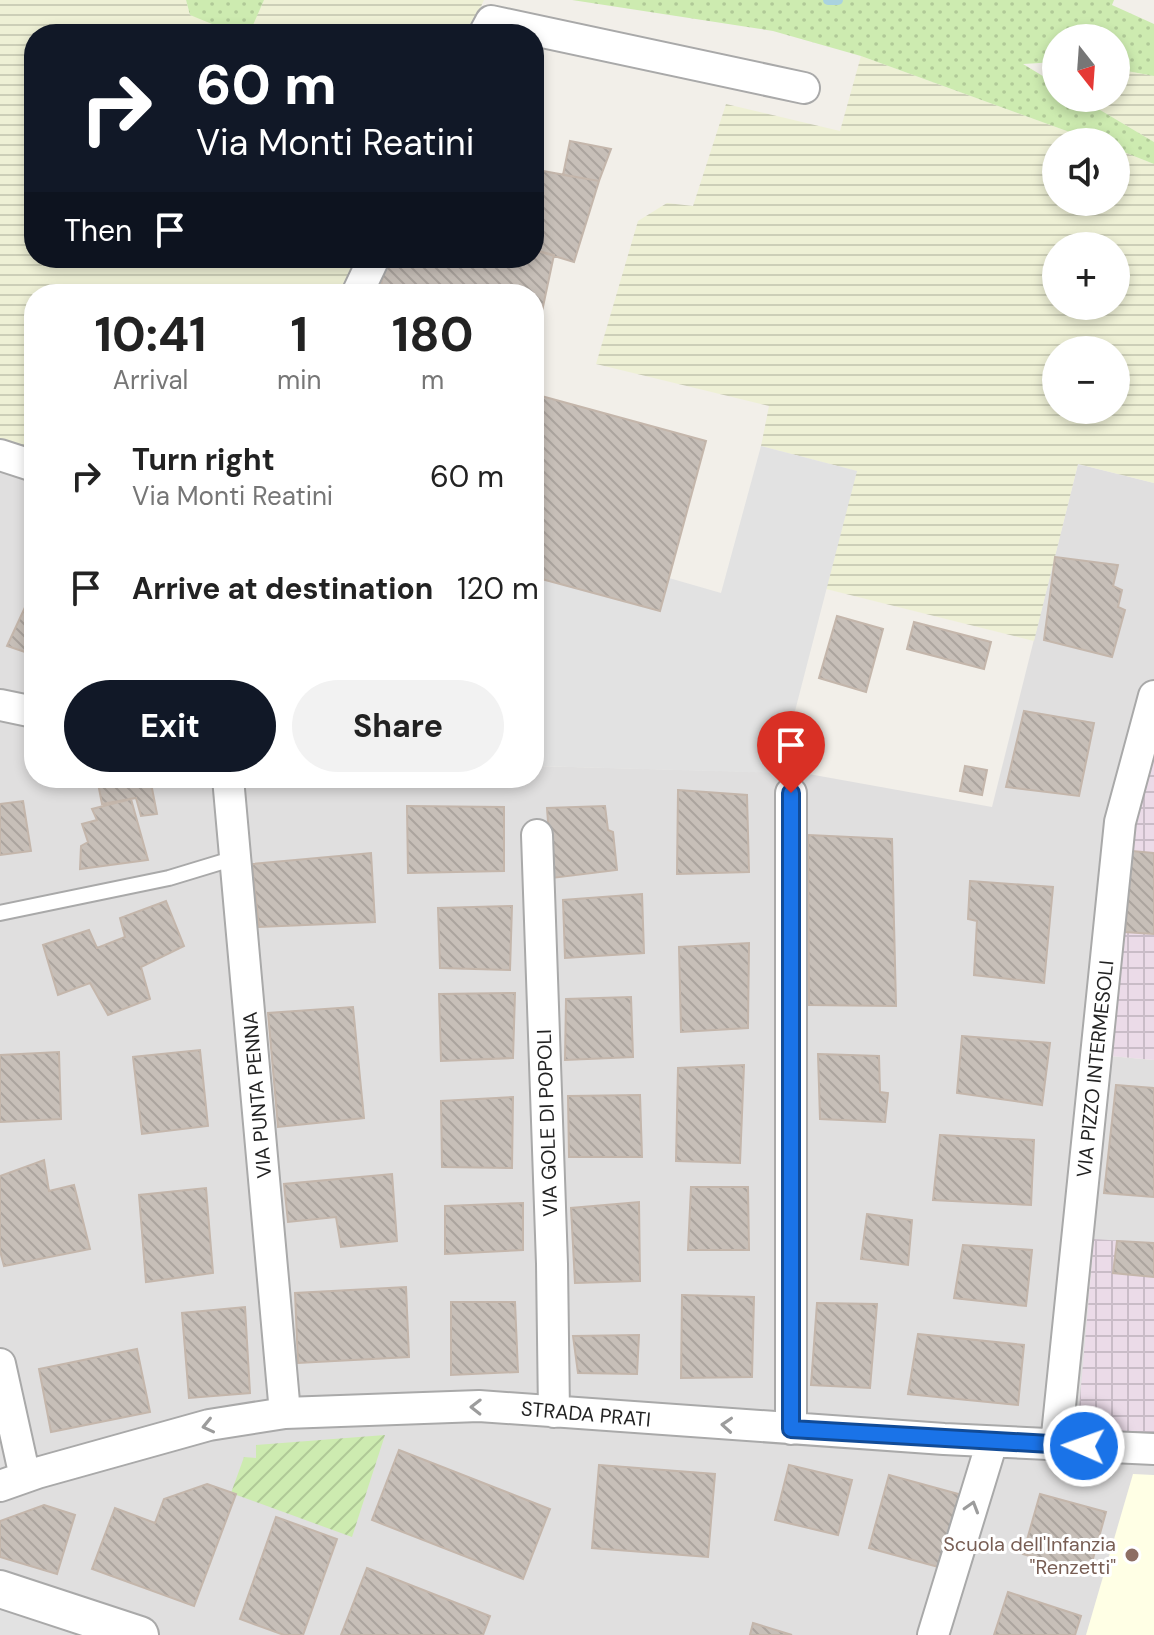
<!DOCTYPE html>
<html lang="en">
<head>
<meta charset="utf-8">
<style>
  body { margin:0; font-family:"DM Sans",sans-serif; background:#f2f2f2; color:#222; height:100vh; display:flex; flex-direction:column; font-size:30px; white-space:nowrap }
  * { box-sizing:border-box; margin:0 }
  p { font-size:26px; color:#767676 }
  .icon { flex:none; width:44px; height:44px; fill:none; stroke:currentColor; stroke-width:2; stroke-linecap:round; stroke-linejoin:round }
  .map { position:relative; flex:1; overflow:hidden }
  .sheet { position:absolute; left:24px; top:284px; width:520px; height:504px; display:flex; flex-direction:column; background:#fff; border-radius:32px; box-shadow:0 4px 12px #0003 }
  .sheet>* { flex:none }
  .banner { position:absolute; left:24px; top:24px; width:520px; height:244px; border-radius:32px; box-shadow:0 4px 12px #0003; background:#111827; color:#fff; overflow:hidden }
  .needle { width:52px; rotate:163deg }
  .fabs { position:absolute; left:1042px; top:24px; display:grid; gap:16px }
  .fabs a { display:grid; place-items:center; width:88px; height:88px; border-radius:50%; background:#fff; box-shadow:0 4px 12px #0003; font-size:40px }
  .pin { position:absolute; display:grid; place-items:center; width:68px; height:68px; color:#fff; margin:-82px -34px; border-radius:50% 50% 50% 0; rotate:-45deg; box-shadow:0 0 8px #0007 }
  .pin .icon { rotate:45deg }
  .me { position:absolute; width:88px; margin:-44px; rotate:272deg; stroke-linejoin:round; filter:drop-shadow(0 0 6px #0008) }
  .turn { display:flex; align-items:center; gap:28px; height:168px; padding:0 40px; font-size:36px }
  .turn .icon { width:104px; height:104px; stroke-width:2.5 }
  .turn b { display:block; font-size:56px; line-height:68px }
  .then { display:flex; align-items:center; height:76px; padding:0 40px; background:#0003; gap:16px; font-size:30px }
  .eta { display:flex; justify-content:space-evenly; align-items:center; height:136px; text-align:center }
  .eta b { font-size:48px; font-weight:700; line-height:56px }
  .primary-button { display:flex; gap:16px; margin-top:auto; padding:16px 40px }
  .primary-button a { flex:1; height:92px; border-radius:48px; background:#111827; color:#fff; font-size:32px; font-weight:700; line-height:92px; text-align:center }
  .primary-button a+a { background:#f2f2f2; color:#222 }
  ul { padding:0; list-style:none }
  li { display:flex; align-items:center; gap:24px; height:112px; padding:0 40px }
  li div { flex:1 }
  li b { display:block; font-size:30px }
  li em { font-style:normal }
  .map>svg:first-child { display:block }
</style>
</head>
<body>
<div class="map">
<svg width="1154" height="1635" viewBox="0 0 1154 1635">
  <defs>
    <pattern id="industrial-grid" width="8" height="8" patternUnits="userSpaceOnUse" patternTransform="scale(2)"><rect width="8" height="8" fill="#ebdbe8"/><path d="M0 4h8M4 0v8" fill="none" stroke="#c9bcc7"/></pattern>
    <pattern id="farmland-rules" width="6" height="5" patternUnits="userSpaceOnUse" patternTransform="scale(2)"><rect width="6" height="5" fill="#eef0d5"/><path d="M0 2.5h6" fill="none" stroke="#ccceb7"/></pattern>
    <pattern id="grass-dots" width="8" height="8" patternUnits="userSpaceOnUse" patternTransform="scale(2)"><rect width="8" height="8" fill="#cdebb0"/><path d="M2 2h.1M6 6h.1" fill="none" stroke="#b0c997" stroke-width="1.8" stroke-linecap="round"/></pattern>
    <pattern id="garden-furrows" width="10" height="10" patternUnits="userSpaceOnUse" patternTransform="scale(2)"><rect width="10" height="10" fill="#cdebb0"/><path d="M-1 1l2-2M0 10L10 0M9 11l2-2" fill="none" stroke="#b0c997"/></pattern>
    <pattern id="building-back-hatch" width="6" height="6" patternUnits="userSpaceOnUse" patternTransform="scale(2)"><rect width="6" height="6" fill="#c7bfb8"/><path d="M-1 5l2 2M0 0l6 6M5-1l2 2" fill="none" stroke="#aba49e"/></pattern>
  </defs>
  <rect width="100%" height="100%" fill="#f2efe9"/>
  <path fill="#e0dfdf" d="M0 442 34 454V778H534V766L803 773 992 807 1078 464 1154 483V733L1110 1056 1154 1060V1243L1094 1240 1078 1432 1154 1434V1635H0Z"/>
  <path fill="url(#industrial-grid)" d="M1154 733V1060L1110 1056 1125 848Z
    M1094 1239 1154 1243V1434L1077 1432Z"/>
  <path fill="#ffffe5" d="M1133 1474 1154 1475V1635H1086Z"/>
  <path fill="url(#farmland-rules)" fill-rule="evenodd" d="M0 0H186L190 15 248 34 264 0H484L468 34H34V258H360L343 294H34V454L0 442Z
    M861 56 1097 142H1056V202H1116V149L1154 164V483L1078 464 1034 641 826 589 856 471 761 446 769 406 596 364 638 221 667 203 693 206 726 104 840 131ZM1056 246H1116V306H1056ZM1056 350H1116V410H1056Z
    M1116 69 1154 76V142L1080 98H1116Z"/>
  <path fill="url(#grass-dots)" d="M186 0H264L249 34 217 26 190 15Z
    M572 0H1114L1112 5 1154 24V76L1116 69V38H1056V62L1023 64 1056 84V98H1080L1154 142V164L1116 149V142H1097L861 56 773 31Z"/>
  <path fill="url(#garden-furrows)" d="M385 1435 352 1537 231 1493 244 1457 256 1458V1445Z"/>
  <path fill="#e2e2e2" d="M761 446 857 471 779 773 534 766V577L659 611 669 578 721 593Z
    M0 1605 75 1631 74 1635H0Z"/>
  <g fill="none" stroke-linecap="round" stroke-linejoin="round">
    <path stroke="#aad3df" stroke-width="10" d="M828 0H838"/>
  </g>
  <path fill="url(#building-back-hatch)" stroke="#c4b6ab" stroke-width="2" d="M570 141 611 149 599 181 563 175Z
    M543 171 599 181 574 262 534 250V199Z
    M534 250 554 255 537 335H534V294H396L380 290 387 258H534Z
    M534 394 706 441 660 611 534 577Z
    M1055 557 1118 565 1113 586 1122 590 1118 607 1125 610 1112 657 1044 640Z
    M34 588V655L7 646Z
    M837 616 883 629 866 692 819 678Z
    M914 622 991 642 984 669 907 649Z
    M1024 711 1094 723 1079 796 1006 787Z
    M965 766 987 770 982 795 960 791Z
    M97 778H150L157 814 141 816 136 798 102 804Z
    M678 790 747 795 749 872 677 874Z
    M131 799 148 860 80 869 81 846 88 842 82 824 97 820 92 809Z
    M23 801 31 851 0 855V804Z
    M407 806 504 807V871L408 873Z
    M605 806 608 830 613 832 617 870 552 878 547 808Z
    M808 835 892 839 896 1006 809 1005Z
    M1132 851 1154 853V934L1125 932Z
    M371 853 375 922 259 927 252 864Z
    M970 881 1053 887 1044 983 974 975 977 921 968 919Z
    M642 894 644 953 565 958 563 900Z
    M166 901 184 946 141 967 150 999 108 1015 90 983 58 995 43 945 89 930 97 948 125 937 120 918Z
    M512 906 510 970 440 968 438 908Z
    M749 943 748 1028 681 1032 679 947Z
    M515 993 513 1058 441 1061 439 994Z
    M631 997 633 1057 565 1060 566 999Z
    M353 1007 364 1118 278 1127 268 1013Z
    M962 1036 1050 1043 1042 1105 957 1093Z
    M200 1050 208 1126 142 1134 133 1057Z
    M59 1052 61 1119 0 1122V1055Z
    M818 1054 879 1056 880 1092 888 1093 885 1122 820 1119Z
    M744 1065 740 1163 676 1161 678 1068Z
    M1116 1085 1154 1088V1197L1104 1193Z
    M640 1095 642 1157H569L568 1096Z
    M513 1097 512 1168 442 1167 441 1101Z
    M940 1135 1034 1140 1031 1205 933 1200Z
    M44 1160 49 1191 74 1185 90 1249 4 1266 0 1251V1176Z
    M392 1174 397 1241 341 1247 336 1217 288 1222 284 1184Z
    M691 1187H748L749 1250H688Z
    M206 1188 213 1273 146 1282 139 1195Z
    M639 1202 640 1281 575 1283 571 1208Z
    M523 1203V1250L445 1254V1206Z
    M867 1214 912 1220 908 1265 861 1259Z
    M1117 1241 1154 1243V1277L1113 1273Z
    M963 1245 1032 1250 1026 1306 954 1298Z
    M406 1287 409 1357 298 1363 295 1293Z
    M682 1295 754 1297 752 1377 681 1378Z
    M451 1302H515L518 1372 451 1375Z
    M817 1303 877 1304 870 1388 811 1385Z
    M245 1307 250 1393 189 1398 182 1313Z
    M918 1334 1024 1345 1018 1405 908 1394Z
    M639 1335 637 1374 578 1373 573 1336Z
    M137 1349 150 1412 51 1432 39 1369Z
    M399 1450 550 1509 523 1579 372 1520Z
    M599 1465 715 1474 708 1557 592 1548Z
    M789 1465 852 1480 838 1535 775 1520Z
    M889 1475 962 1495 942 1568 869 1548Z
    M207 1484 236 1494 194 1606 92 1569 115 1508 155 1523 164 1499Z
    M1040 1494 1106 1512 1089 1573 1023 1554Z
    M44 1505 75 1515 57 1574 0 1557V1521Z
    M276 1517 337 1539 303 1635H284L240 1619Z
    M367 1568 490 1616 483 1635H341Z
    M1008 1592 1081 1616 1075 1635H994Z
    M753 1623 792 1635H750Z"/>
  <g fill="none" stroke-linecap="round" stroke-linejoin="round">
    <g stroke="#a9a9a9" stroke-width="18">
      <path id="service" d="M0 913 169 878 235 858"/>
    </g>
    <g stroke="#a9a9a9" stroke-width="34">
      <path id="minor" d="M484 34 491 21 804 88
        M357 294 374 258
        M0 455 34 466
        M0 705 34 712
        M228 778 285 1413
        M537 835 552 1264 554 1412
        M0 1364 25 1477
        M791 1429V793
        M1056 1445 1120 822 1154 696
        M0 1486 37 1473 209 1425 285 1413 479 1406 944 1439 1154 1449
        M933 1635 992 1442"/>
    </g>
    <g stroke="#a9a9a9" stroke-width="40">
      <path id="tertiary" d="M0 1589 140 1635"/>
    </g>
    <use href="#service" stroke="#fff" stroke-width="14"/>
    <use href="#minor" stroke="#fff" stroke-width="30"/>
    <use href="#tertiary" stroke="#fff" stroke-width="36"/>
  </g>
  <defs><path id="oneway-chevron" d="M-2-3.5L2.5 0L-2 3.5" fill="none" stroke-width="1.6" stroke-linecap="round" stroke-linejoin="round" transform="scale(2)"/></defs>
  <g stroke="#9c9c9c">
    <use href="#oneway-chevron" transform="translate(476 1407) rotate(-179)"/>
    <use href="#oneway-chevron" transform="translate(727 1425) rotate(-176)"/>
    <use href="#oneway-chevron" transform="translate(208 1426) rotate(167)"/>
    <use href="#oneway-chevron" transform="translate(972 1507) rotate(-73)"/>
  </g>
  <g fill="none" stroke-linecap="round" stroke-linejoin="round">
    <g stroke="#114b97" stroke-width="20">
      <path id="route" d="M791 793V1429L1084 1446"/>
    </g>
    <use href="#route" stroke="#1a73e8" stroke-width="14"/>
  </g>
  <circle fill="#8d6e63" stroke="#fff" stroke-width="3" cx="1132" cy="1555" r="8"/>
  <g text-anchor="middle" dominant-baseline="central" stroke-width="6" stroke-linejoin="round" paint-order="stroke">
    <g font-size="20" fill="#222" stroke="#fff">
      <text transform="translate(1095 1069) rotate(-84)">VIA PIZZO INTERMESOLI</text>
      <text transform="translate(257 1095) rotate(-95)">VIA PUNTA PENNA</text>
      <text transform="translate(547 1123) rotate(-92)">VIA GOLE DI POPOLI</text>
      <text transform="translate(586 1414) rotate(5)">STRADA PRATI</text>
    </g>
    <g font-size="20" fill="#785e54" stroke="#fff" text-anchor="end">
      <text x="1116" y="1544">Scuola dell'Infanzia<tspan x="1116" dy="23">"Renzetti"</tspan></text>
    </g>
  </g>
</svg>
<div class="fabs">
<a><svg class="needle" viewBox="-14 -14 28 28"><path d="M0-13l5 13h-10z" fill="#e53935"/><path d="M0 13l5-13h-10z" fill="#767676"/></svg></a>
<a><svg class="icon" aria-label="sound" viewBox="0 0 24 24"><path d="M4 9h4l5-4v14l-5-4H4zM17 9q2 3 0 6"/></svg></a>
<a>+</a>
<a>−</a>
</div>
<div class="pin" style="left:791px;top:793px;background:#d93025"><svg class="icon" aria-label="arrive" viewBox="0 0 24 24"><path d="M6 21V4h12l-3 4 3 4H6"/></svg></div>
<svg class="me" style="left:1084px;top:1446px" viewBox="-20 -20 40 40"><circle r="17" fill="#1a73e8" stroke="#fff" stroke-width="3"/><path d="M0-11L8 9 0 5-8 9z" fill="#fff"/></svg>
<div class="banner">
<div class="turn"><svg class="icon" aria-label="right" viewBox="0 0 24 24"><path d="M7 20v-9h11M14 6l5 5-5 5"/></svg><div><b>60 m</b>Via Monti Reatini</div></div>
<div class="then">Then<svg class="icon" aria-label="arrive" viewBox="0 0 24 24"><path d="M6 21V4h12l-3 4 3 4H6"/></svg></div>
</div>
<section class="sheet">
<div class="eta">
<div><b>10:41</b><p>Arrival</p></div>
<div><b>1</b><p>min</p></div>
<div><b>180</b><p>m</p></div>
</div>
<ul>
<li><svg class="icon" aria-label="right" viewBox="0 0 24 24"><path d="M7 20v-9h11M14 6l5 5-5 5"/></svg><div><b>Turn right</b><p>Via Monti Reatini</p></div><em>60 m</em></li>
<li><svg class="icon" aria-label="arrive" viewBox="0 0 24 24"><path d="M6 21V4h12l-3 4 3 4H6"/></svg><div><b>Arrive at destination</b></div><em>120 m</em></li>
</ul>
<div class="primary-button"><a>Exit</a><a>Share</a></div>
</section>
</div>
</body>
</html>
